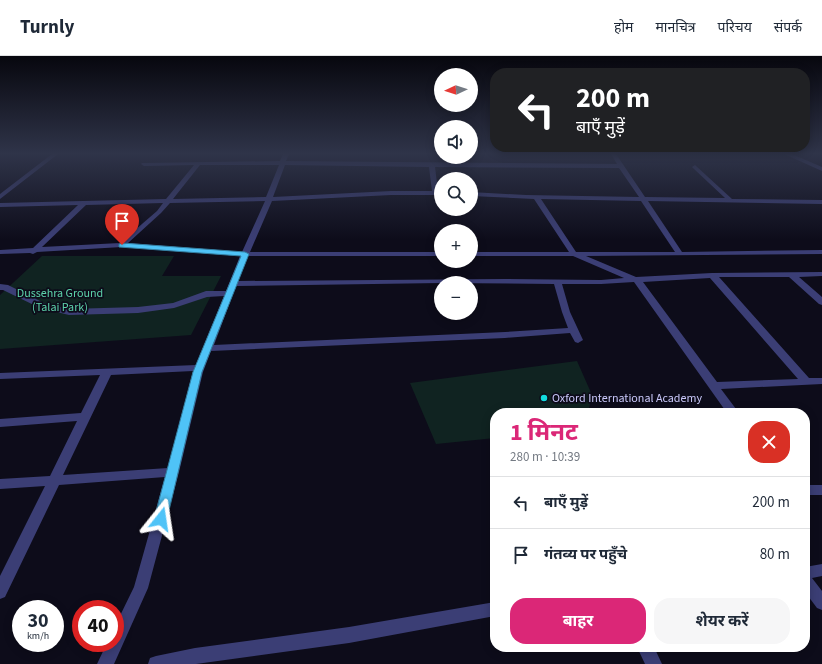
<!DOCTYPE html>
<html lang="hi">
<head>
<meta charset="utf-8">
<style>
  body { margin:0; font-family:"Source Sans 3","Noto Sans Devanagari",sans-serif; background:#f6f6f7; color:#1f2937; height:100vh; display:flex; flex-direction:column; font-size:15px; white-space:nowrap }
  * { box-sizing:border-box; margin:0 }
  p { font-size:13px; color:#747a83 }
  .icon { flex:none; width:22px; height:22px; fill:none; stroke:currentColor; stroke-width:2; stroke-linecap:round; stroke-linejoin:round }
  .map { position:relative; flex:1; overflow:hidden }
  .side { position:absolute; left:490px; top:352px; width:320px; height:244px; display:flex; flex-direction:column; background:#fff; border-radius:16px; box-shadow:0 2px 10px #0003 }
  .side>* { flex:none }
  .top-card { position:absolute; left:490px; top:12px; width:320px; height:84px; border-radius:16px; box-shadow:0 2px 10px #0003; background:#202124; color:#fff; overflow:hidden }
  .needle { width:26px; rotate:266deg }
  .tools { position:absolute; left:434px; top:12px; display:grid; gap:8px }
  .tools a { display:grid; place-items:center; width:44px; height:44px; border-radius:50%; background:#fff; box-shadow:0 2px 10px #0003; font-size:20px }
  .speed { position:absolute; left:12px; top:544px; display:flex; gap:8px; font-size:20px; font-weight:700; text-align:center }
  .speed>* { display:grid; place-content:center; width:52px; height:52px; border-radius:50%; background:#fff; box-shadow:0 2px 10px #0003; line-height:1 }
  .speed small { font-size:10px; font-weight:400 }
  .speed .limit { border:6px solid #d22; background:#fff; color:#111 }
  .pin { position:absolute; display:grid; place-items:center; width:34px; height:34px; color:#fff; margin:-41px -17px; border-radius:50% 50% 50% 0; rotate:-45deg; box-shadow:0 0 4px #0007 }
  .pin .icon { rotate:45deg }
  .me { position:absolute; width:44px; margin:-22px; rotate:15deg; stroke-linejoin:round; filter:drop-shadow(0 0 3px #0008) }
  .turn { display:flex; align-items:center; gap:14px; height:84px; padding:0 20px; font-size:18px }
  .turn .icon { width:52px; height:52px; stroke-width:2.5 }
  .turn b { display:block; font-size:28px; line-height:34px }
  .round { display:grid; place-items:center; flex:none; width:42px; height:42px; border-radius:16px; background:#f6f6f7 }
  .headline { display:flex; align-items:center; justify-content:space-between; height:68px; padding:0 20px }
  h1 { font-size:24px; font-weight:700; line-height:30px; color:#db2777 }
  .primary-button { display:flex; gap:8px; margin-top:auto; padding:8px 20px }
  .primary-button a { flex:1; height:46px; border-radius:16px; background:#db2777; color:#fff; font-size:16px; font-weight:700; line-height:46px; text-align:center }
  .primary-button a+a { background:#f6f6f7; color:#1f2937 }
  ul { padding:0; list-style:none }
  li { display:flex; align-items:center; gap:12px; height:52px; padding:0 20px; border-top:1px solid #e0e1e3 }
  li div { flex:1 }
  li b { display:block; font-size:15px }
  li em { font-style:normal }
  header { display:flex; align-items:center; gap:24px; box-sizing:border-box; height:56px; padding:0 20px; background:#fff; border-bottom:1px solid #e0e1e3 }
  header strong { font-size:19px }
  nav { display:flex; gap:22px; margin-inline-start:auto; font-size:14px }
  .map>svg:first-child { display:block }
</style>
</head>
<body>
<header>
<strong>Turnly</strong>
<nav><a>होम</a><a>मानचित्र</a><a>परिचय</a><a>संपर्क</a></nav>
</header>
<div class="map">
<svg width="822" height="608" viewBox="0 0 822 608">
  <rect width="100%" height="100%" fill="#0d0c1a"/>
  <path fill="#102321" d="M42 200H174L162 220H221L191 279 0 293V239Z
    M577 305 592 339 588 357H495V382L436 388 410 327Z"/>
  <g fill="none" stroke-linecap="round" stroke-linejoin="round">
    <path fill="#3b3e75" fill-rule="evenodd" d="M52 98H58L0 143V138Z
      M283 98H289L286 105 617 108 611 98H616L645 141 725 142 693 112 692 111 695 109 732 143 822 144V148L648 145 682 196 822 194V198L586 200 636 221 712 217 822 216V220L799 221 822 241V249L819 248 789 221H719L809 322H822V328L721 333 739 357H727L634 226 601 228H562L570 256 583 284 578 287 575 286 570 277 505 282 211 295 203 316 179 416 148 532 114 608H97L107 587H115V570L134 531 165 421 59 429 5 541 0 543V520L45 430 0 433V423L50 420 77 365 0 371V363L81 357 100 319 0 323V317L196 309 224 240 207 241 174 252 138 257 69 259 40 252 3 234H0V228L8 229 46 248 69 253 138 251 173 247 206 235H226L240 200 122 191 37 196 33 198 30 197 0 198V194L33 192 78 149 0 151V147L166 143 194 109 144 110 141 108 142 107 280 105ZM200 109H279L266 141 173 143ZM285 109 429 111 432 135H391L273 141ZM435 111 619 112 639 141 526 139 471 136V140L534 143 569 196H471V200H573L624 222 601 224 503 223 238 225 248 200H441V196H250L272 145 391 139H441V135H438ZM541 143 641 145 675 196H576ZM265 145 242 196 128 187 161 157 170 147ZM163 147 157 155 120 187 42 191 86 149ZM710 222 798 323 717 326 643 226ZM441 227 554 228 562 256 568 272 505 276 214 289 236 230ZM193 315 168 412 63 419 111 319Z
      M784 98H792L822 111V115Z
      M805 429H822V439H805Z
      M822 508V520L812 522 822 535V554L817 552 805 536V511Z
      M495 546V560L349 587 196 608H148L150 602 156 600 195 592 349 571Z
      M637 591H654L662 608H645Z"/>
  </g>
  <linearGradient id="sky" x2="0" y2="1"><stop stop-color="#07070e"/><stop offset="0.53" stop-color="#2f3449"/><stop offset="1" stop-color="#2f3449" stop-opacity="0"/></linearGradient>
  <rect width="822" height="184" fill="url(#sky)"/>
  <path fill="#4fc3f7" stroke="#337fa1" d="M122 187 245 196 249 198 202 316 167 463 165 467 161 468 156 467 154 463 193 316 241 200 119 191V188Z"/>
  <circle fill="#12dcde" stroke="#0d0c1a" stroke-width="1.5" cx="544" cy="342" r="4"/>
  <g text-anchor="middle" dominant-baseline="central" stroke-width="3.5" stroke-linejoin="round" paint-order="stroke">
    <g font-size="12" fill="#5dd3ab" stroke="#0d0c1a">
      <text x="60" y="237">Dussehra Ground<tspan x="60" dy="14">(Talai Park)</tspan></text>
    </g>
    <g font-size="12" fill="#cac9fb" stroke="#0d0c1a" text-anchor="start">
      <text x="552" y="342">Oxford International Academy</text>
    </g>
  </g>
</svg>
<div class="tools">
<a><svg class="needle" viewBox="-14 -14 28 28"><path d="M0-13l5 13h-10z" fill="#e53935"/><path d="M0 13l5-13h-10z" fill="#747a83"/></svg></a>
<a><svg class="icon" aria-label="sound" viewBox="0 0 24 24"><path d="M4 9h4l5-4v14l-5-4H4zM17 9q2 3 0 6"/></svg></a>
<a><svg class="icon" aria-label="search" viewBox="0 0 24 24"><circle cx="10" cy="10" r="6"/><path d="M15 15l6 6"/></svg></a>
<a>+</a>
<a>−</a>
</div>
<div class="speed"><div>30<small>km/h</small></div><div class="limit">40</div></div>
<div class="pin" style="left:122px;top:189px;background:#d93025"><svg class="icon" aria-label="arrive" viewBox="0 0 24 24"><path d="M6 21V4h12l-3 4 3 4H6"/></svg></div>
<svg class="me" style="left:161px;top:463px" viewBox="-20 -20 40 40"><path d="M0-17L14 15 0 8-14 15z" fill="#4fc3f7" stroke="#fff" stroke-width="4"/></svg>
<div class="top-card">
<div class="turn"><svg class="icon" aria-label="left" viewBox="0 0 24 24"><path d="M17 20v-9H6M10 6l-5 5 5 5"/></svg><div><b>200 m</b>बाएँ मुड़ें</div></div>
</div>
<section class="side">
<div class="headline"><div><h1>1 मिनट</h1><p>280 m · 10:39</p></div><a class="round" style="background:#d93025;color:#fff"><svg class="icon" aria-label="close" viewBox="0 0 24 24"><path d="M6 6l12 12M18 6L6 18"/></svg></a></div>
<ul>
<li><svg class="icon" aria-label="left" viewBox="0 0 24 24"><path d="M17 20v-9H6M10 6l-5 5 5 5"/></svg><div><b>बाएँ मुड़ें</b></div><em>200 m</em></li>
<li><svg class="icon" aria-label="arrive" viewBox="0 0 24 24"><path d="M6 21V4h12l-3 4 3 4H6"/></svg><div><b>गंतव्य पर पहुँचे</b></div><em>80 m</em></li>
</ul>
<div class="primary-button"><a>बाहर</a><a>शेयर करें</a></div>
</section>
</div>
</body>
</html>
